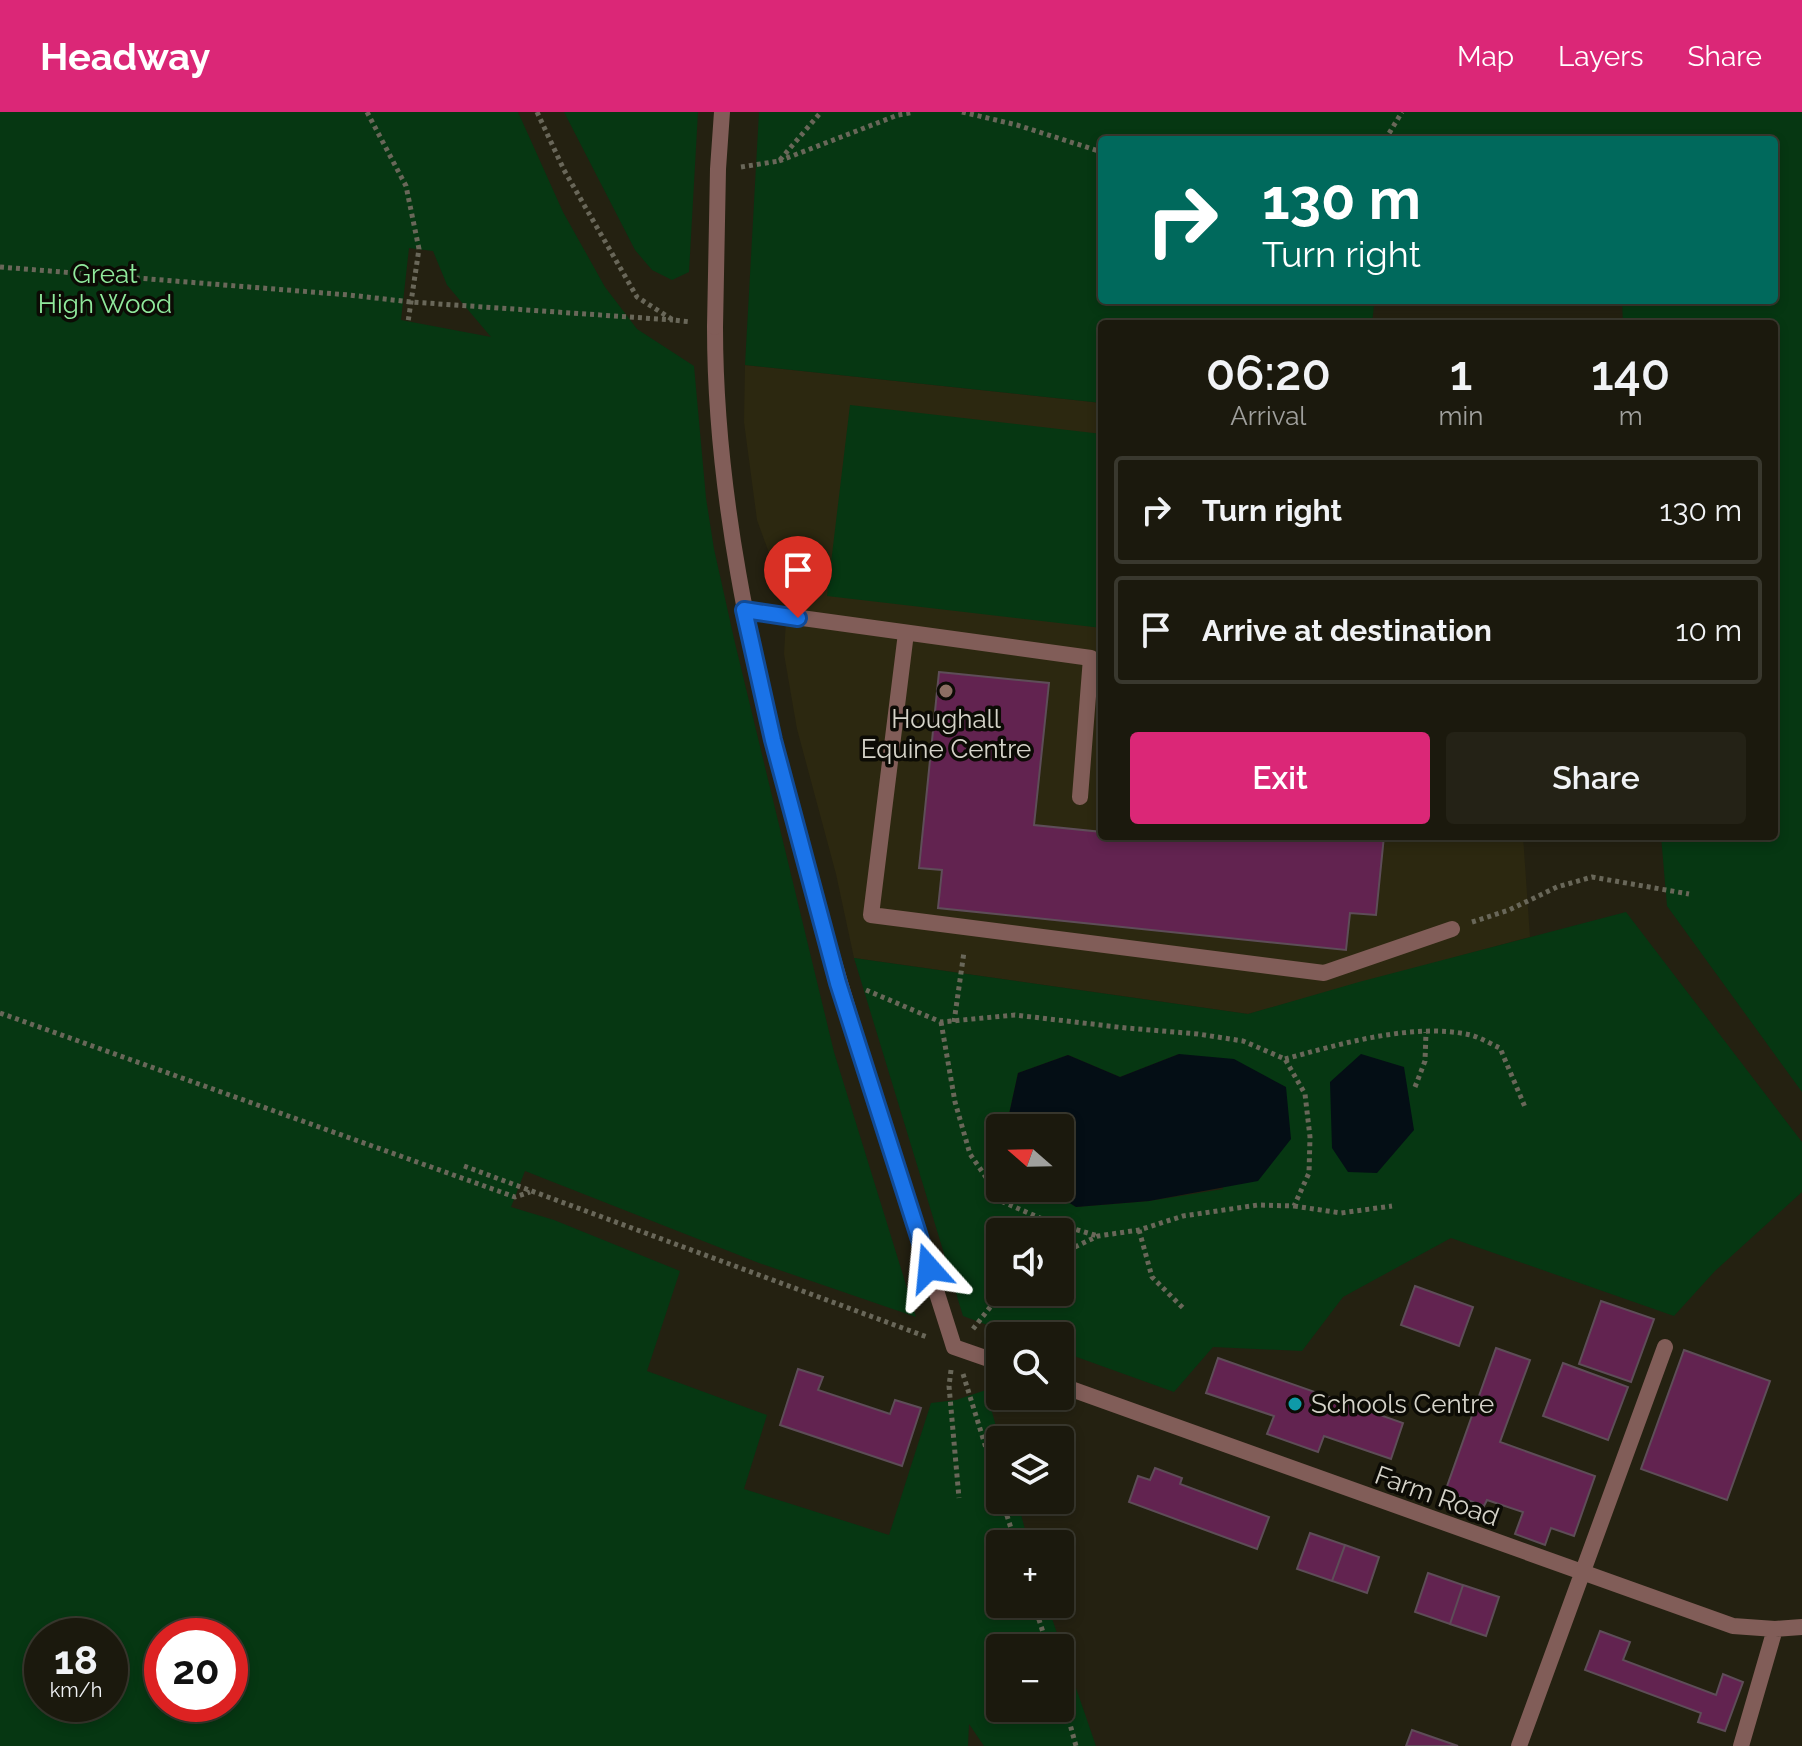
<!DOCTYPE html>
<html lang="en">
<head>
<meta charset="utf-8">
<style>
  body { margin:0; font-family:Raleway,sans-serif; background:#242216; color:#f1f3f6; height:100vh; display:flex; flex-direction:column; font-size:30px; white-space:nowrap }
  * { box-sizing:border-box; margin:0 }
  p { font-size:26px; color:#a0a09d }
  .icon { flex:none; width:44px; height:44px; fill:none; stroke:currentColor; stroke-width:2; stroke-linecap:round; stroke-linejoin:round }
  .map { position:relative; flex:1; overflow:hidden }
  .details { position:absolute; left:1098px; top:208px; width:680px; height:520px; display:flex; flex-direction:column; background:#1b190d; border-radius:8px; box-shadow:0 4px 12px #0003,0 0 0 2px #39382e }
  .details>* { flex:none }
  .hud { position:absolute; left:1098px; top:24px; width:680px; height:168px; border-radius:8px; box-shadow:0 4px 12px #0003,0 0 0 2px #39382e; background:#00695c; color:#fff; overflow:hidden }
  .needle { width:52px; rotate:290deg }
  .tools { position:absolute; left:986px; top:1002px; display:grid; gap:16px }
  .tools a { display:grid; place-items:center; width:88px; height:88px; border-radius:8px; background:#1b190d; box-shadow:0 4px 12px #0003,0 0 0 2px #39382e; font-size:40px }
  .speed { position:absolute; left:24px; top:1506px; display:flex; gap:16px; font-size:40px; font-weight:700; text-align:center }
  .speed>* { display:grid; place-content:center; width:104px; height:104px; border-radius:50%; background:#1b190d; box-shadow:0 4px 12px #0003,0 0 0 2px #39382e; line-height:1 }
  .speed small { font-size:20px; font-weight:400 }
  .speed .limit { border:12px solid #d22; background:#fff; color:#111 }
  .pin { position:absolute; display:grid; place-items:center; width:68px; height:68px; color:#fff; margin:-82px -34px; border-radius:50% 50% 50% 0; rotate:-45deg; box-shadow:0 0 8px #0007 }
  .pin .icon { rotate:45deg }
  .me { position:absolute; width:88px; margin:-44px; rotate:342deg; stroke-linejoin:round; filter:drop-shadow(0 0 6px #0008) }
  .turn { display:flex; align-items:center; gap:28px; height:168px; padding:0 32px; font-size:36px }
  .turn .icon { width:104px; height:104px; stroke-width:2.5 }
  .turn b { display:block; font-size:56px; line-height:68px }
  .eta { display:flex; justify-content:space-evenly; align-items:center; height:136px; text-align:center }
  .eta b { font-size:48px; font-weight:600; line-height:56px }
  .cta { display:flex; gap:16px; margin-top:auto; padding:16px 32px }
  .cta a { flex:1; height:92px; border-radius:8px; background:#db2777; color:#fff; font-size:32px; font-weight:600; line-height:92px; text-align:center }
  .cta a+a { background:#242216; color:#f1f3f6 }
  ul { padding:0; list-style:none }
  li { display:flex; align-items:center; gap:24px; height:108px; margin:0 16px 12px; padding:0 16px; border:4px solid #39382e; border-radius:8px }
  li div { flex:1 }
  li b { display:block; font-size:30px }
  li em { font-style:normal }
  header { display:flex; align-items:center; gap:48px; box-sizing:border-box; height:112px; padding:0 40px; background:#db2777; color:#fff }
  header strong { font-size:38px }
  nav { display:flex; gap:44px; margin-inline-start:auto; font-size:28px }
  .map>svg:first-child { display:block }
</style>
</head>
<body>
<header>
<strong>Headway</strong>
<nav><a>Map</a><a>Layers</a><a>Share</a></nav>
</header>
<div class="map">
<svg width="1802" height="1634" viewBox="0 0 1802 1634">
  <rect width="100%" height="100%" fill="#242111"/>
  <path fill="#2c2810" d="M745 253 1102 291V724H1523L1530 825 1248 902 854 846 836 762 797 617 784 542 787 490 757 408 744 310Z"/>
  <path fill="#063712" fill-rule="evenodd" d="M0 0H518L563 100 605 175 637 217 694 254 706 386 714 437 735 531 834 940 916 1205 759 1151 525 1059 511 1095 554 1108 680 1159 647 1259 767 1303 744 1377 889 1423 931 1291 956 1288 986 1278 1000 1329V1388H1017L1029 1432H1000V1492H1047L1096 1634H984L969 1612 968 1634H0ZM409 136 433 139 447 173 491 225 401 208ZM42 1524H110V1592H42ZM230 1524V1592H162V1524ZM1060 1536V1596H1000V1536Z
    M564 0H698L689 160 672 168 652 158 635 138Z
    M759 0H1802V980L1667 794 1661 724H1774V212H1623L1622 188H1774V28H1102V188H1413L1374 193 1372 212H1102V291L745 253Z
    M850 293 1102 322V516L827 484Z
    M1626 800 1802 1030V1080L1715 1159 1674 1204 1451 1126 1343 1185 1302 1239 1213 1235 1174 1280 1060 1239V1224H1017L963 1204 854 846 1248 902 1359 870ZM1179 942 1223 1077 1149 1089 1076 1095 1046 1076H1000V1016H1006L1018 961 1068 943 1120 965ZM1000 1120H1060V1180H1000Z"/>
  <path fill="#040e15" d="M1179 942 1234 947 1286 975 1291 1027 1258 1069 1149 1089 1076 1095 1046 1076H1060V1016H1006L1018 961 1068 943 1120 965Z
    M1361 942 1404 955 1414 1018 1377 1061 1348 1060 1332 1036 1330 970Z"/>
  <path fill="#622350" stroke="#5e4d58" stroke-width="2" d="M939 560 1049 571 1034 713 1102 720V724H1384L1376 803 1350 801 1346 838 938 796 942 758 919 756Z
    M1415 1174 1473 1195 1459 1234 1401 1213Z
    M1601 1189 1654 1207 1631 1270 1579 1252Z
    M1496 1236 1530 1248 1500 1330 1595 1364 1574 1424 1551 1416 1545 1433 1515 1422 1523 1400 1487 1388 1484 1394 1445 1380Z
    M1684 1238 1770 1269 1727 1388 1641 1357Z
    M1218 1246 1403 1311 1391 1347 1324 1324 1318 1340 1267 1322 1274 1304 1206 1281Z
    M1563 1251 1628 1275 1608 1328 1543 1304Z
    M798 1257 823 1265 818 1278 890 1302 895 1288 921 1296 902 1354 780 1313Z
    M1155 1356 1182 1366 1180 1372 1269 1405 1257 1437 1129 1390 1138 1364 1150 1368Z
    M1310 1421 1345 1433 1332 1469 1297 1457Z
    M1345 1433 1379 1445 1367 1481 1332 1469Z
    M1428 1461 1463 1473 1450 1512 1415 1500Z
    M1463 1473 1499 1485 1486 1524 1450 1512Z
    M1600 1519 1630 1530 1623 1548 1716 1583 1723 1562 1743 1570 1725 1619 1698 1610 1701 1601 1585 1558Z
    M1412 1618 1458 1634H1406Z"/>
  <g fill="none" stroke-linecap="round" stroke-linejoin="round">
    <path stroke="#696759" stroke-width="5" stroke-dasharray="4 4" stroke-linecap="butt" d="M367 0 406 74 419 137 408 210
      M537 0 564 58 637 185 673 208 691 210
      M962 0 1017 13 1102 40
      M1385 28 1402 0
      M779 49 898 3 914 0
      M741 55 779 49 821 0
      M0 155 349 183 411 190 673 208
      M1472 810 1509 798 1557 775 1592 765 1689 782
      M866 878 941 910 1015 903 1126 916 1198 922 1243 929 1285 947 1305 982 1310 1025 1309 1061 1294 1094 1258 1093 1183 1104 1139 1118 1098 1124 1060 1142
      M0 901 515 1085 530 1080
      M941 910 955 990 970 1042 1003 1090 1047 1109 1098 1124
      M954 910 964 840
      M1285 947C1340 932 1414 910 1471 923 1481 926 1491 932 1500 936L1525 995
      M1415 975 1425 949 1426 920
      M464 1054 927 1225
      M1294 1094 1341 1101 1392 1094
      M1139 1118 1152 1165 1185 1198
      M973 1217 1002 1180
      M951 1258 949 1274 959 1386
      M963 1262 1000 1381
      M1002 1388 1016 1432
      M1034 1492 1048 1536
      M1060 1576 1076 1634"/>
    <path stroke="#815d58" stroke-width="16" d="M715 215C715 380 751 544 793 703 840 882 898 1058 954 1235L1000 1251
      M744 498 1091 546 1080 685
      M906 521 871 803 1324 861 1452 817
      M1060 1273 1733 1514 1775 1517 1802 1515
      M1519 1634 1665 1235
      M1741 1634 1775 1517"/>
    <path stroke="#815d58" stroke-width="16" d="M715 215 718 57 722 0"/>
  </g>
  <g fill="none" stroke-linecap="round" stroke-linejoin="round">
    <g stroke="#114b97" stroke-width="20">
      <path id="route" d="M798 506 744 498 773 628 838 871 929 1156"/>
    </g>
    <use href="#route" stroke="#1a73e8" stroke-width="14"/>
  </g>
  <circle fill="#8d6e63" stroke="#0c0b05" stroke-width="3" cx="946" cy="579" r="8"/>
  <circle fill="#0f9aa8" stroke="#0c0b05" stroke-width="3" cx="1295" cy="1292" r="8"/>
  <g text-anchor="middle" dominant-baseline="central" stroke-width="7" stroke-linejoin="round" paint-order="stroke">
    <g font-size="26" fill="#90ea9c" stroke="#0c0b05">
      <text x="105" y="162">Great<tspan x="105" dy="30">High Wood</tspan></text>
    </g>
    <g font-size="26" fill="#d5d3c9" stroke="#0c0b05">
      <text x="946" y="607">Houghall<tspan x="946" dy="30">Equine Centre</tspan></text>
      <text x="1311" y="1292" text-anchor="start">Schools Centre</text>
    </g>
    <g font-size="26" fill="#d5d3c9" stroke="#0c0b05">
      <text transform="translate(1437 1384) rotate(20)">Farm Road</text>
    </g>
  </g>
</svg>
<div class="tools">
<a><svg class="needle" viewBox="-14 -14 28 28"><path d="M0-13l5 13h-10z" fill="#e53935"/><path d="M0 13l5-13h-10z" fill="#a0a09d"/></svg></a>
<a><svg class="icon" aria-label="sound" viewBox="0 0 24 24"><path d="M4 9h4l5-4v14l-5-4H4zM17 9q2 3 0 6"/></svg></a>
<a><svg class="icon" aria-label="search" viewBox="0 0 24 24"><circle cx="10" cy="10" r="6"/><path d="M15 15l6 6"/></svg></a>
<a><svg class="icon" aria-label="layers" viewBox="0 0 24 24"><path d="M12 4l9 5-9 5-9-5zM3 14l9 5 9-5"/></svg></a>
<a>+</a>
<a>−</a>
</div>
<div class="speed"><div>18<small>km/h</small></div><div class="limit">20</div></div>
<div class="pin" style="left:798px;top:506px;background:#d93025"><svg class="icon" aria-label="arrive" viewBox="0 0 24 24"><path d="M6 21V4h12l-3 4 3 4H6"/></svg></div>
<svg class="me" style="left:929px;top:1156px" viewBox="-20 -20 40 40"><path d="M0-17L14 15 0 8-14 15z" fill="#1a73e8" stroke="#fff" stroke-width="4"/></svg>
<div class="hud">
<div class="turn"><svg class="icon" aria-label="right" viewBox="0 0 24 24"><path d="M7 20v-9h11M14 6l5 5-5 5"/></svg><div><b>130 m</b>Turn right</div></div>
</div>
<section class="details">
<div class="eta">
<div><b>06:20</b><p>Arrival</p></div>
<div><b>1</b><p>min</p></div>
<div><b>140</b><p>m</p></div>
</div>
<ul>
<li><svg class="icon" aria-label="right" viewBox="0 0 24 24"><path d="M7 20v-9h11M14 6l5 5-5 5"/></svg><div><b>Turn right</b></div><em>130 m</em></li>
<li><svg class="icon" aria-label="arrive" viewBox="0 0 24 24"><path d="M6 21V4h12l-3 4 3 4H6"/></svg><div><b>Arrive at destination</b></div><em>10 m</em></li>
</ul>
<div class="cta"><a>Exit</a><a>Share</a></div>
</section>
</div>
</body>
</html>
